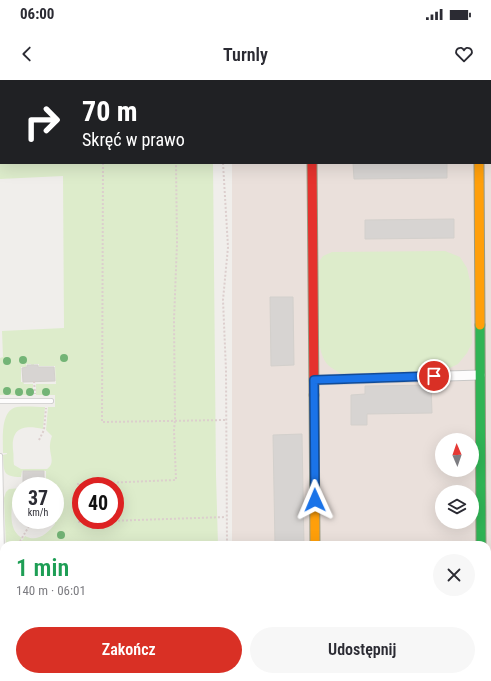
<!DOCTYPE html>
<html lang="pl">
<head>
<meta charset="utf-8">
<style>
  body { margin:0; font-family:"Roboto Condensed",sans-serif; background:#f7f7f7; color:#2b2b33; height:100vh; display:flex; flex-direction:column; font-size:15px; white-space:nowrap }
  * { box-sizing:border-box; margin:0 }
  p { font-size:13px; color:#7c7c81 }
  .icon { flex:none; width:22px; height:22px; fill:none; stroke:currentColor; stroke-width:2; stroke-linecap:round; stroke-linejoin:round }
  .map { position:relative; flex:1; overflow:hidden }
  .sheet { position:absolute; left:0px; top:461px; width:491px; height:140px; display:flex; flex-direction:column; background:#fff; border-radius:12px 12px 0 0; box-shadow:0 4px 16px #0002 }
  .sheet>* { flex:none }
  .hud { position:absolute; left:0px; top:0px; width:491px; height:84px; box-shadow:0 4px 16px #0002; background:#202124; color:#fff; overflow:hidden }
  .needle { width:26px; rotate:358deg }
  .buttons { position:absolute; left:435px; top:353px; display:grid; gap:8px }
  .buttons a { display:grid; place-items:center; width:44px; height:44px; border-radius:50%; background:#fff; box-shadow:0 4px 16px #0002; font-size:20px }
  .speed { position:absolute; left:12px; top:397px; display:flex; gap:8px; font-size:20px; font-weight:700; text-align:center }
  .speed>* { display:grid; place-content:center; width:52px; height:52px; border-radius:50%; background:#fff; box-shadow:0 4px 16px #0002; line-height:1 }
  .speed small { font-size:10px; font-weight:400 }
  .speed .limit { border:6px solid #d22; background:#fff; color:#111 }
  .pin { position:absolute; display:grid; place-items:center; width:34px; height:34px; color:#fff; margin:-17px; border:2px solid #fff; border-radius:50%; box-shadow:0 1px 4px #0007 }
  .me { position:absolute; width:44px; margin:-22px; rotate:359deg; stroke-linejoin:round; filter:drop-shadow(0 0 3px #0008) }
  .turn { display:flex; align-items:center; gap:14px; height:84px; padding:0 16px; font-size:18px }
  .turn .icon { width:52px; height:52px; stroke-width:2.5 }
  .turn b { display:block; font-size:28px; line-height:34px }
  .round { display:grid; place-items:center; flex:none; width:42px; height:42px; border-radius:21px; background:#f7f7f7 }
  .overview { display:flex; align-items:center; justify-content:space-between; height:68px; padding:0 16px }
  h1 { font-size:24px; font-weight:600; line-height:30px; color:#1e9e55 }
  .primary-button { display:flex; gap:8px; margin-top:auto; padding:8px 16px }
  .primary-button a { flex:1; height:46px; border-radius:24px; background:#d93025; color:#fff; font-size:16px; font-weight:600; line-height:46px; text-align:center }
  .primary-button a+a { background:#f7f7f7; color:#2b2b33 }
  .status { display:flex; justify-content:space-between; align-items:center; height:28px; padding:0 20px; background:#fff; direction:ltr }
  .status svg { height:11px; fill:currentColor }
  header { display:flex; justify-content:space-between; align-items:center; height:52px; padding:0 16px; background:#fff; font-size:18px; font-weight:600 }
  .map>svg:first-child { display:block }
</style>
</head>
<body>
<div class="status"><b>06:00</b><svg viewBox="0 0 49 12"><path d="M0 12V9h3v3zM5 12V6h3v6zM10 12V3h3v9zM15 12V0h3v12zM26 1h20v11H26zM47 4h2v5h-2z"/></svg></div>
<header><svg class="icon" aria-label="back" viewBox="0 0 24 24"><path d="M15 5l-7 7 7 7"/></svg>Turnly<svg class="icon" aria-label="heart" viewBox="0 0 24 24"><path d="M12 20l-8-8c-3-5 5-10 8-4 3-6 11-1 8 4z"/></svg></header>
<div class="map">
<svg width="491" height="601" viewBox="0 0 491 601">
  <rect width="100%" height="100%" fill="#f0eeeb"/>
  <path fill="#dfdedc" d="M0 573H4V597H231V601H0Z"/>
  <path fill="#eae0db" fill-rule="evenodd" d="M233 0H491V601H232V597H487V465H232V83H490V1ZM442 360H472V390H442ZM442 412H472V442H442Z"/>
  <path fill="#ddeccb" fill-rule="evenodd" d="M66 0H213L66 1Z
    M0 74 1 83H213L216 395 218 465H19L25 456C37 463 48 453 55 444V406H46V391H22L21 397C2 397 4 391 3 375L7 374V373H3C3 359 0 330 17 327 26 326 36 327 45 327L43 349C24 345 11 347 13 370 14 375 13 380 14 385L21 389H47C56 383 49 374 50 365 50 362 51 359 52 356L46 350 48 327H55V315H36V304H56L55 286H39V284H34V287H32L31 284H26V287H21V302H23L24 304H33V315H0V278L3 277 2 251 64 248 63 96 0 99ZM81 406H115V440H81Z
    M445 171 460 177 467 188 470 201 472 263 467 273 458 284 442 292 341 294C337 291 331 288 328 285 312 269 318 206 318 183L323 176 332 172Z
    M21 408V418L12 425C11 437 10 451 22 458L17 465H6L4 418 6 412 9 409Z"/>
  <path fill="#cbdec1" d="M0 0H66L1 1V75Z"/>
  <path fill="#d7d4d2" stroke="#d3d0cc" d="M353 83H447V98L354 99Z
    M454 139V158L365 159V140Z
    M270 217H293L294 285 271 286Z
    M27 285H38V287H54L55 301 23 302 22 288 27 287Z
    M431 305 432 333 367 334V345H351V315L365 314V306Z
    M302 354 304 465H275L273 355Z
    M23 391H44V406H23Z"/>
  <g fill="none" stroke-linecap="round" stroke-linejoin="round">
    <g stroke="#c9c8c7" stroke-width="6">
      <path id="lane" d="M0 321H51
        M0 376 4 597"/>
    </g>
    <g stroke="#c9c8c7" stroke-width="11">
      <path id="street" d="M312 0V1
        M478 0V1
        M314 300 480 295"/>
    </g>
    <g stroke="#999a82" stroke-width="11">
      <path id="fast" d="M480 245 481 465"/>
    </g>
    <g stroke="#999a82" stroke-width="11">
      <path id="slow" d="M479 83 480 245
        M314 315 315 465"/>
    </g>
    <g stroke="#999a82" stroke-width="11">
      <path id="jam" d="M312 83 314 315
        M316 599 481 597"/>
    </g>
    <path stroke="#dccecd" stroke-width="2" stroke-dasharray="2 2" stroke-linecap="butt" d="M103 1 104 0
      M175 1V0
      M197 1H217
      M220 1V0
      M103 83 102 342 226 340
      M223 83 228 167 223 220 226 290 227 465
      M34 301 35 314
      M39 360 44 350 46 328
      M77 404 176 400 174 350 175 340 174 240 177 163 176 83
      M78 442 226 437
      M18 465 29 446
      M228 597V601"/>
    <use href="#lane" stroke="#fdfcfc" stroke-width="4.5"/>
    <use href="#street" stroke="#fdfcfc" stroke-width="9"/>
    <use href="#fast" stroke="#30b455" stroke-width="9"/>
    <use href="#slow" stroke="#ff9f0a" stroke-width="9"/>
    <use href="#jam" stroke="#e5322d" stroke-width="9"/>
  </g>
  <g fill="#73b476">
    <circle cx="64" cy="278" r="4"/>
    <circle cx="23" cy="280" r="4"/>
    <circle cx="7" cy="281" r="4"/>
    <circle cx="7" cy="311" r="4"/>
    <circle cx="19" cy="312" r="4"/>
    <circle cx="30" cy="312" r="4"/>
    <circle cx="46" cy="312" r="4"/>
    <circle cx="61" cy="455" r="4"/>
  </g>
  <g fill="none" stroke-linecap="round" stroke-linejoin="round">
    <g stroke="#114b97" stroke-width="10">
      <path id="route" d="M315 420 314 300 434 296"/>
    </g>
    <use href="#route" stroke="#1a73e8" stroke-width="7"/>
  </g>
</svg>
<div class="buttons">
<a><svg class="needle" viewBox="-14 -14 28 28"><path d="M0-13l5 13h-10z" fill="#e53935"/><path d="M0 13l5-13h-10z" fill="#7c7c81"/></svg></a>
<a><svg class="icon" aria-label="layers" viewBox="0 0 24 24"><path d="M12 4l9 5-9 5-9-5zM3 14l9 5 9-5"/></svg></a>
</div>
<div class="speed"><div>37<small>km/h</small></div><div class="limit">40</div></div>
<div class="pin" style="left:434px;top:296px;background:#d93025"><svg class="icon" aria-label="arrive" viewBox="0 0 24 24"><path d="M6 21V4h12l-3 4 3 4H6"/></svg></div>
<svg class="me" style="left:315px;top:420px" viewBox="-20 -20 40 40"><path d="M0-17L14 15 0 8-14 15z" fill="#1a73e8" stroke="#fff" stroke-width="4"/></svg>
<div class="hud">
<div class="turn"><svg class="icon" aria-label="right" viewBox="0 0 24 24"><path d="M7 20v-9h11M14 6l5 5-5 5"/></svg><div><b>70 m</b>Skręć w prawo</div></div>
</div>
<section class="sheet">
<div class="overview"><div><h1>1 min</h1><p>140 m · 06:01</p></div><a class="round"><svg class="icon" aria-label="close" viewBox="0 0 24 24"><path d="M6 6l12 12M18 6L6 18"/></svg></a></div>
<div class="primary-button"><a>Zakończ</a><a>Udostępnij</a></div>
</section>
</div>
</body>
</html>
